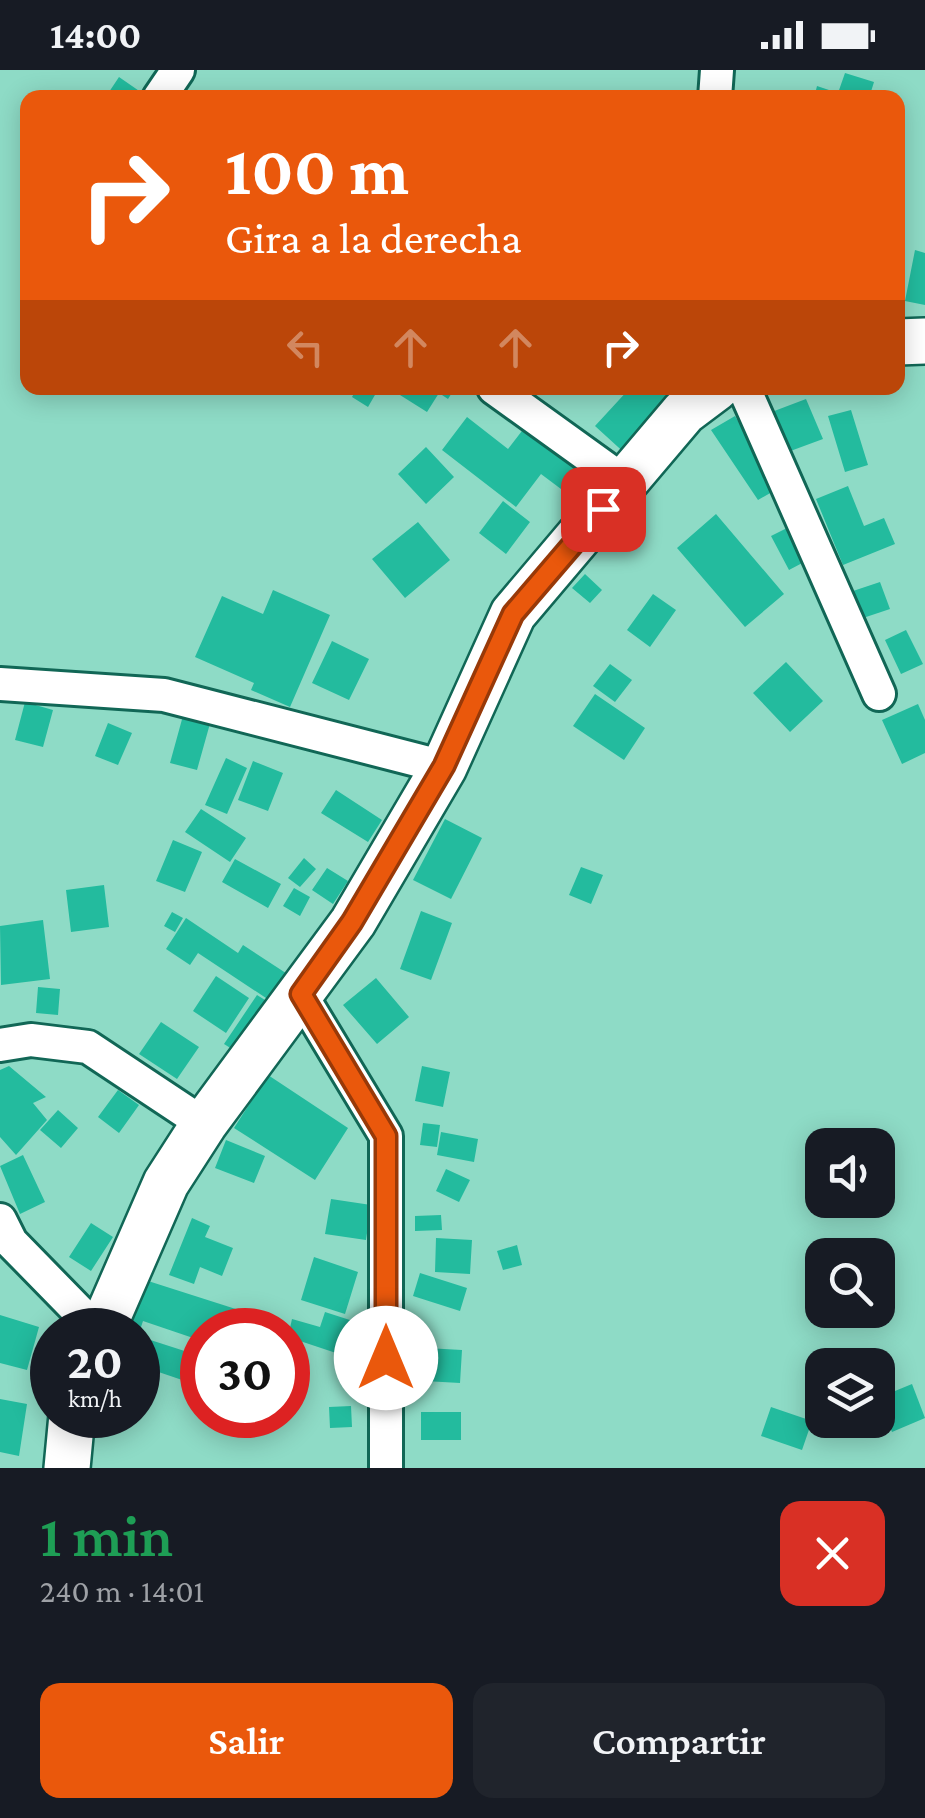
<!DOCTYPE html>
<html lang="es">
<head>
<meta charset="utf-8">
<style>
  body { margin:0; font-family:"Crimson Pro",serif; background:#20242c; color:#f1f3f6; height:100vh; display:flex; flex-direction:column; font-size:38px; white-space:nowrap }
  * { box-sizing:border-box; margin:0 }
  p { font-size:32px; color:#9ea1a6 }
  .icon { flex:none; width:55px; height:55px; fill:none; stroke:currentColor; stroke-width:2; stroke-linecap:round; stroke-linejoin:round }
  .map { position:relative; height:1398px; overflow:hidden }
  .side { display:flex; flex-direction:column; background:#171b24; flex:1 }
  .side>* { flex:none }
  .top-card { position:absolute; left:20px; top:20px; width:885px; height:305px; border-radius:20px; box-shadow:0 5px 25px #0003; background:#ea580c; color:#fff; overflow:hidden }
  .controls { position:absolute; left:805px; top:1058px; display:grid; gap:20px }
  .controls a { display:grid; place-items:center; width:90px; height:90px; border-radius:20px; background:#171b24; box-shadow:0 5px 25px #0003; font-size:50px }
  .speed { position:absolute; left:30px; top:1238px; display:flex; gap:20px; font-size:50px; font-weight:700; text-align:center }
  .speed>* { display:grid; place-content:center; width:130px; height:130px; border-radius:50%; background:#171b24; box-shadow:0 5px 25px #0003; line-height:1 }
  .speed small { font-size:25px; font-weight:400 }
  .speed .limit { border:15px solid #d22; background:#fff; color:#111 }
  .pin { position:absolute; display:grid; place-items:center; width:85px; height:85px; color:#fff; margin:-42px; border-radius:20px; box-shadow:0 5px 15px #0006 }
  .me { position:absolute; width:110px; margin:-55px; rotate:0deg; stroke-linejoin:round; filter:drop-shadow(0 0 8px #0008) }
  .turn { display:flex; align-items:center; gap:35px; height:210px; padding:0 40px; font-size:45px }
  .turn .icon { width:130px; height:130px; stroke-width:2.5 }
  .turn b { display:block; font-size:70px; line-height:85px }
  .lanes { display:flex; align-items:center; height:95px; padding:0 40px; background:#0003; justify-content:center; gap:50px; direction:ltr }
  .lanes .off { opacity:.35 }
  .round { display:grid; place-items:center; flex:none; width:105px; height:105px; border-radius:20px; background:#20242c }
  .headline { display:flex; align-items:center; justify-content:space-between; height:170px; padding:0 40px }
  h1 { font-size:60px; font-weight:600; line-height:75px; color:#1e9e55 }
  .primary-button { display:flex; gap:20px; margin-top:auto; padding:20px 40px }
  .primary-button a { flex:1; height:115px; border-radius:20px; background:#ea580c; color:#fff; font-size:40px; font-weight:600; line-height:115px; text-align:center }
  .primary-button a+a { background:#20242c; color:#f1f3f6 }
  .status { display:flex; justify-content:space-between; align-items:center; height:70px; padding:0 50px; background:#171b24; direction:ltr }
  .status svg { height:28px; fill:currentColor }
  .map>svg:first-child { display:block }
</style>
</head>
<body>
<div class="status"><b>14:00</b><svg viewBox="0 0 49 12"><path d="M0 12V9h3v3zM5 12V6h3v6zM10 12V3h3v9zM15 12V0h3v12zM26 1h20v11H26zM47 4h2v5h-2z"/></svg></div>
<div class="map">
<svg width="925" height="1398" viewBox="0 0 925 1398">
  <rect width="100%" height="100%" fill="#8edbc6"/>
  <path fill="#23bb9e" d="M845 3 874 12 869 28H814L817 16 838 23Z
    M119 7 145 25 143 28H105Z
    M915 180 925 183V235L905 231Z
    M357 318H379L368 337 352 327Z
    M394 318H455L448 329 439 323 427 342 392 320Z
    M630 318H656L676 334 629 387 595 356Z
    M806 329 823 369 785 383 769 343Z
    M851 340 868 395 845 402 828 346Z
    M735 346 779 418 758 430 711 360Z
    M467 347 508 379 525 357 606 410 585 437 541 404 516 437 442 380Z
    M426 377 454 407 426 434 398 404Z
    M848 416 864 456 884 448 895 474 843 495 816 429Z
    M503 431 530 452 506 484 479 463Z
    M716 444 784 524 745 557 677 478Z
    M418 452 450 490 405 528 372 489Z
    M789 457 806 491 789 500 771 466Z
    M585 504 602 520 590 533 572 518Z
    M880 512 890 539 863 548 853 521Z
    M273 520 330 545 290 637 251 620 254 613 195 587 222 526 263 544Z
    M653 524 676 540 650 577 627 560Z
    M906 560 923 594 901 604 885 570Z
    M332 571 369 589 349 630 312 613Z
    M786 592 823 631 790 662 753 623Z
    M610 594 632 610 615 632 593 616Z
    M595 624 645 658 624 690 573 656Z
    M25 632 53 640 43 677 15 670Z
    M918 634 925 650V683L902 694 882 650Z
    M184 642 211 650 197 700 170 693Z
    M108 653 132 663 118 695 95 686Z
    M226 688 247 698 227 744 205 735Z
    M253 691 283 703 268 741 238 730Z
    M336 720 382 750 368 772 321 743Z
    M201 739 246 768 230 792 185 762Z
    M445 749 482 768 451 829 413 810Z
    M173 770 202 782 185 822 156 811Z
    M304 788 316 799 300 817 288 808Z
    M235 789 281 814 268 838 222 812Z
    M581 797 603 805 591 834 569 825Z
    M327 798 348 811 333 834 312 820Z
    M104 815 109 857 71 862 66 820Z
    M294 818 310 827 300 846 283 836Z
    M421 841 452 853 431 910 400 899Z
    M172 842 183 848 175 862 164 856Z
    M186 848 238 883 243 875 298 911 281 938 198 883 190 895 166 879Z
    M43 850 50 909 1 915 0 856Z
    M216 906 249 928 226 963 193 941Z
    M376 908 409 947 377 974 343 935Z
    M38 917 60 919 58 945 36 943Z
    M257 925 281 940 248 989 224 974Z
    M161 952 199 977 177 1009 139 984Z
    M9 996 46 1027 33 1033 47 1050 16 1085 0 1067V1000Z
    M422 996 450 1002 443 1037 415 1031Z
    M268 1005 348 1058 315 1110 234 1058Z
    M118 1020 139 1035 119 1063 98 1047Z
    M58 1040 78 1058 61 1078 40 1060Z
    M423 1053 440 1055 437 1077 420 1075Z
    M441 1062 478 1069 474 1092 437 1085Z
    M226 1070 265 1086 254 1113 215 1098Z
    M23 1085 45 1132 20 1144 0 1096Z
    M446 1099 470 1110 459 1132 436 1121Z
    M331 1129 371 1135 366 1170 325 1164Z
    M441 1145 442 1160 415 1161V1146Z
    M192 1148 210 1156 205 1167 233 1178 222 1206 200 1197 194 1214 169 1205Z
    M91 1153 113 1167 91 1201 69 1187Z
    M436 1168 472 1170 470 1204 435 1202Z
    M517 1175 522 1195 503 1200 497 1181Z
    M314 1187 358 1202 345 1244 301 1230Z
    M420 1203 467 1218 460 1241 413 1226Z
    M145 1210 242 1241 236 1260H202V1271L143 1251 140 1260H129Z
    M325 1242 356 1252 345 1286 288 1267 292 1249 320 1257Z
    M0 1245 39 1257 27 1300 0 1293Z
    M410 1262 427 1263 426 1278 462 1280 460 1313 407 1310Z
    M138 1266 197 1285 188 1312 138 1295Z
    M912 1314 925 1348 892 1362 878 1328Z
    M0 1329 27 1334 19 1386 0 1382Z
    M351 1336 352 1357 330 1358 329 1337Z
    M771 1337 812 1351 802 1380 761 1366Z
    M421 1342H461V1370H421Z"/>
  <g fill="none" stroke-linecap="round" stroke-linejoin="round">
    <g stroke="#116756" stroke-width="38">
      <path id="street" d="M159 28 178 0
        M715 28 717 0
        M494 318 626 413
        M744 318 879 624
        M0 614 164 625 444 697
        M301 925 386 1066V1398
        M0 975 31 970 88 977 204 1054
        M0 1150 11 1172 97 1260"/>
    </g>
    <g stroke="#116756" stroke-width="50">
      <path id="secondary" d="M898 272 925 271
        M102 1260 166 1113 204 1054 353 852 444 697 513 544 684 342 716 318
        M67 1398 72 1345"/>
    </g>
    <use href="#street" stroke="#fff" stroke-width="32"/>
    <use href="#secondary" stroke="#fff" stroke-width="45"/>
  </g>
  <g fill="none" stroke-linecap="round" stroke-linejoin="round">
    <g stroke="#983908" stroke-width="25">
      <path id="route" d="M386 1288V1066L301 924 352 852 444 696 513 544 603 439"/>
    </g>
    <use href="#route" stroke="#ea580c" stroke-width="18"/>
  </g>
</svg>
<div class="controls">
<a><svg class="icon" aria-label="sound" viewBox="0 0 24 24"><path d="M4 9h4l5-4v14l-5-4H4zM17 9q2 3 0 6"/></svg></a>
<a><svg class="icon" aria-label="search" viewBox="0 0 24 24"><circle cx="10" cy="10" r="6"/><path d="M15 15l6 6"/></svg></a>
<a><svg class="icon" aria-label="layers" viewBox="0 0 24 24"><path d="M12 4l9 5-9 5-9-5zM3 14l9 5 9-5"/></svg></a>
</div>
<div class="speed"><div>20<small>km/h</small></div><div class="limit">30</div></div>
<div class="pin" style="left:603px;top:439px;background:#d93025"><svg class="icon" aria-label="arrive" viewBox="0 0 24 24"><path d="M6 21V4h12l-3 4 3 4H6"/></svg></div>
<svg class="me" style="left:386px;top:1288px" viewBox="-20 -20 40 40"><circle r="19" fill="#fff"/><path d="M0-13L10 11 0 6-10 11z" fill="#ea580c"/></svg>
<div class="top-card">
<div class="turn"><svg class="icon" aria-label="right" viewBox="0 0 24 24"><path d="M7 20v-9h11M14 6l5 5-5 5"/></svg><div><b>100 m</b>Gira a la derecha</div></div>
<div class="lanes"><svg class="icon off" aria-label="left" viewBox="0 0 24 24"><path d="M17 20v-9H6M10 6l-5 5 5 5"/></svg><svg class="icon off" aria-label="ahead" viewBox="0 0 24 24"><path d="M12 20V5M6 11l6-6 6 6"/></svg><svg class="icon off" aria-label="ahead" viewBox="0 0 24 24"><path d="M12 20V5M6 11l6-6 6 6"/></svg><svg class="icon" aria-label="right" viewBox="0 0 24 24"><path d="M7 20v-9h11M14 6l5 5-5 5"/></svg></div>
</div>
</div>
<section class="side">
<div class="headline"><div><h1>1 min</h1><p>240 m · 14:01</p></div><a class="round" style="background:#d93025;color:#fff"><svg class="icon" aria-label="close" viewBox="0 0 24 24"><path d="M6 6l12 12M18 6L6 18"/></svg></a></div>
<div class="primary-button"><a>Salir</a><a>Compartir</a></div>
</section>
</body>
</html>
